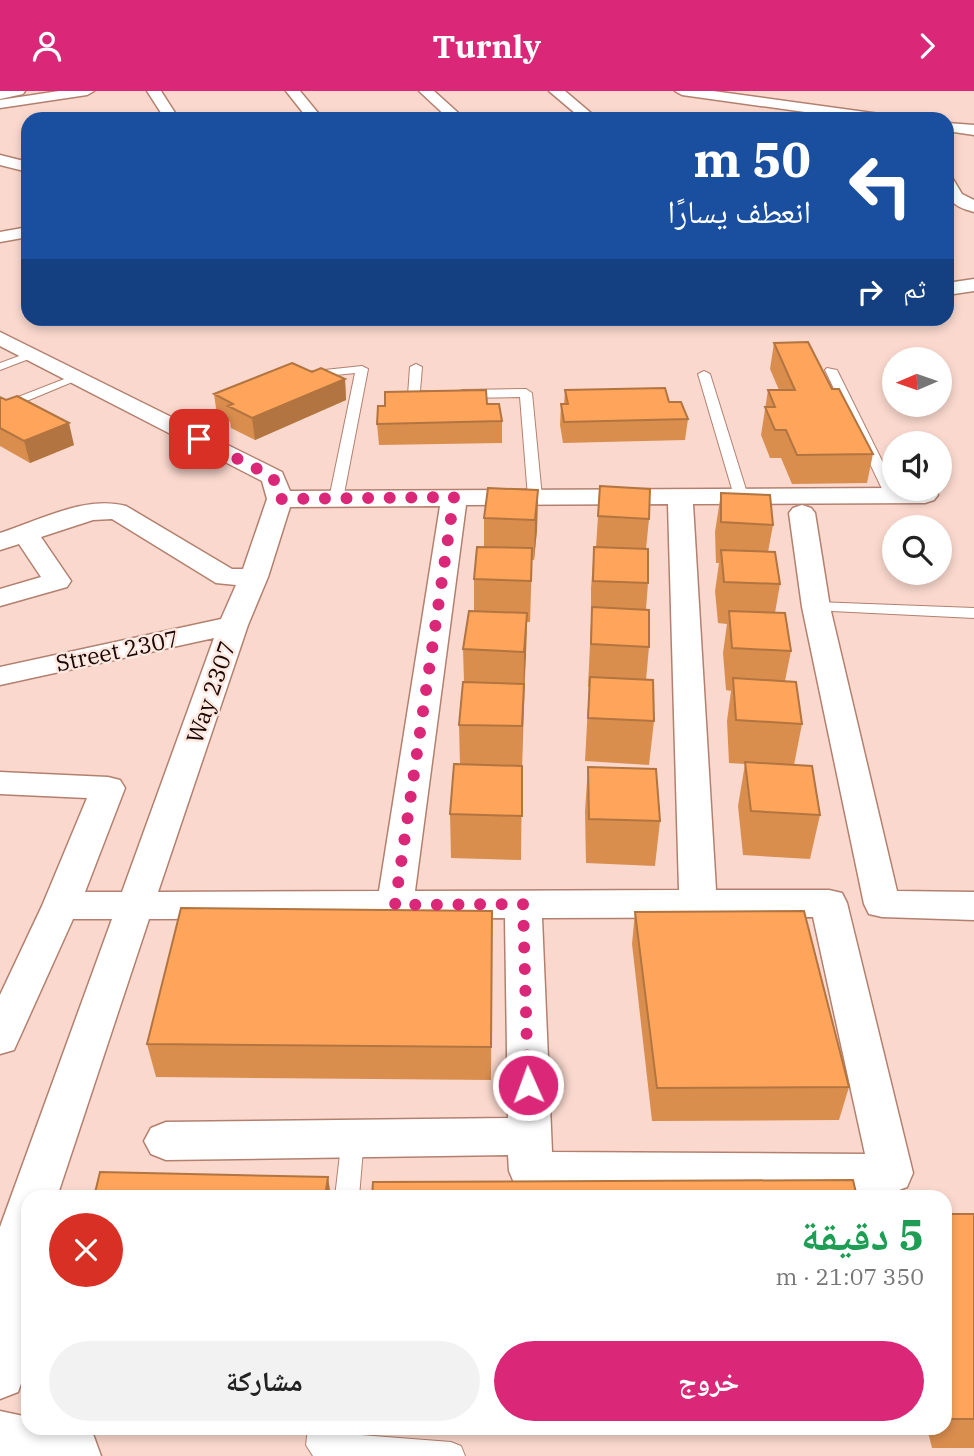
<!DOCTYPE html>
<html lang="ar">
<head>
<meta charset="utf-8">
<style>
  body { margin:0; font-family:"IBM Plex Serif","Noto Naskh Arabic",serif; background:#f2f2f2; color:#222; direction:rtl; height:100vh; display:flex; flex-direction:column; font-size:26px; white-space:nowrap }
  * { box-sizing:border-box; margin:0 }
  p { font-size:23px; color:#767676 }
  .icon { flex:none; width:38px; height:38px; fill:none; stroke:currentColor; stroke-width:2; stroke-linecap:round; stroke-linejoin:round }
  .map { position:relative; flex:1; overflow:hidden; direction:ltr }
  .side { position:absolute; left:21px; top:1099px; width:931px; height:245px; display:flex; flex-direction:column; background:#fff; border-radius:21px; box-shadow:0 4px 10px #0003; direction:rtl }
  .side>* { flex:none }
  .banner { position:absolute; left:21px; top:21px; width:933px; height:214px; border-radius:21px; box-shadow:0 4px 10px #0003; direction:rtl; background:#1a4fa0; color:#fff; overflow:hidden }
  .needle { width:46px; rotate:268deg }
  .controls { position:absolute; left:882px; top:256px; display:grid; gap:14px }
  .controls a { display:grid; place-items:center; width:70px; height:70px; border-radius:50%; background:#fff; box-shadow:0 4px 10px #0003; font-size:35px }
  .pin { position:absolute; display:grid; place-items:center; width:60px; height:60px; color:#fff; margin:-30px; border-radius:14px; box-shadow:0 4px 10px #0006 }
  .me { position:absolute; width:77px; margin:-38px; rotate:358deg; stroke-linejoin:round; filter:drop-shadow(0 0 5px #0008) }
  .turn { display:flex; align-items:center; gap:24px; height:147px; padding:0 28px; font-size:32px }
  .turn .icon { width:91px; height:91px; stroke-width:2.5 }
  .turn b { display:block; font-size:49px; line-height:60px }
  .then { display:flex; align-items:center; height:66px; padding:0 28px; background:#0003; gap:14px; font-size:26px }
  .round { display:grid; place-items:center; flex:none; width:74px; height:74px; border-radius:37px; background:#f2f2f2 }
  .summary { display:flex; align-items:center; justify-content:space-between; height:119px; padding:0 28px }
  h1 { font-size:42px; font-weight:700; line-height:52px; color:#1e9e55 }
  .cta { display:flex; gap:14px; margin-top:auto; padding:14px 28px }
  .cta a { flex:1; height:80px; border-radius:42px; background:#db2777; color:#fff; font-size:28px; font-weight:700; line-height:80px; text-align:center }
  .cta a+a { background:#f2f2f2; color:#222 }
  header { display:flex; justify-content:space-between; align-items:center; height:91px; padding:0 28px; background:#db2777; color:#fff; font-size:32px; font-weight:700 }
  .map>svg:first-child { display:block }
</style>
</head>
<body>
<header><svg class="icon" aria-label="forward" viewBox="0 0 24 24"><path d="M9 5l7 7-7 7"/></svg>Turnly<svg class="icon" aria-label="person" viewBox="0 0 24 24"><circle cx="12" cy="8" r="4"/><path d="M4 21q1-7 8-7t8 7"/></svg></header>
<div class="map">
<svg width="974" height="1365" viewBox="0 0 974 1365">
  <rect width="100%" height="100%" fill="#fad8cd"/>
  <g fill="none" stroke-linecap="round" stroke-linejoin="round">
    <g stroke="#b3806f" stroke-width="2">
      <path id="service" d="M30 261 34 262V266L0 279V272Z
        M416 273 422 276 420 300 438 301V307L414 308 408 304 410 276Z
        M362 275 368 278 343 408 336 412 329 408 355 282 306 287 300 284 306 281Z
        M827 277 837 279 899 404 897 407 892 408 885 404 825 279Z
        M704 280 710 283 748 405 746 408 741 409 734 405 698 283Z
        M72 285 82 287 0 321V313Z
        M526 298 532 302 542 406 535 410 528 406 520 306 462 307 456 303 462 299Z
        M816 511 974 517V527L811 519 808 516Z
        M353 1036 361 1039 364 1046 359 1106H335L342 1046 345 1039Z
        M308 1337H336L335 1342 451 1351 461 1355 465 1365H313L306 1354Z"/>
    </g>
    <g stroke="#b3806f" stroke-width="3">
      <path id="minor" d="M59 0H94L87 4 0 17V9Z
        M147 0H161L179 28H165Z
        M286 0H300L323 28H308Z
        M419 0H434L465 28H449Z
        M549 0H565L598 28H582Z
        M675 0H713L887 24 894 28H855L682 4Z
        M947 32 974 34V44L947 40Z
        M0 64 28 71V81L0 74Z
        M947 86 953 88 962 103 974 109V121C951 115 946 108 947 86Z
        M28 136V146L0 151V141Z
        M974 188V200L947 204V192Z
        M0 241 282 381 290 400 894 397 934 399 938 404 934 409 925 412 693 413 716 799H829L842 802 847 812 913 1082 907 1096 891 1102 531 1100 515 1094 509 1080 508 1064 166 1069 151 1063 144 1050 151 1037 166 1031 508 1027 505 827 149 828 57 1106H28V1188L22 1204 28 1224V1273L18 1301 0 1308V1136L112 828H73L14 959 0 963V904L42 815 87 707 0 703V681L108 686 120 689 125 697 85 801H122L214 547 0 594V576L221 528 236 494 216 492 112 428 93 429 41 446 71 490 67 496 0 515V498L41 486 19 453 0 459V442C38 430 85 404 126 415L232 478H243L267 408 262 390 0 255ZM668 413 679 799 415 800 466 414ZM440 415 379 800 158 801 248 534 268 486 290 416ZM813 826 865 1063 552 1061 542 827Z
        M802 414 811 417 815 422 830 516 897 800 974 801V829L882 826 869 823 864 813 802 516 789 422 793 417Z"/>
    </g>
    <g stroke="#b3806f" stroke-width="3">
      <path id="tertiary" d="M0 1320 28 1326V1337H77L93 1343 101 1365H0Z"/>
    </g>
    <g stroke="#b3806f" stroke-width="3">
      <path id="secondary" d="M0 0H25L23 3 0 8Z"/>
    </g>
    <use href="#service" fill="#fff" fill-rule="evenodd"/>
    <use href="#minor" fill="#fff" fill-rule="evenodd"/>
    <use href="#tertiary" fill="#fff" fill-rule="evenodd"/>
    <use href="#secondary" fill="#fff" fill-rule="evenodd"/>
  </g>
  <path fill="#da8e4e" d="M774 252 832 298 873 363 867 392 792 393 781 367H770L761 344 768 299H779L770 278Z
    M312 281 345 288 346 309 255 349 231 337 230 331 217 324 214 303Z
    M565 299 669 311 688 328 685 349 563 352 560 334 561 313H564Z
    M0 306 74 354 30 372 0 355Z
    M487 313 502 330V352L379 354 377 333Z
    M538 399 537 439 534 469H532L530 531H527L522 675 521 769 451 767 450 723 460 674 459 634 464 591 463 558 474 520V488L484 456V427Z
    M721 402 773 434 768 461 780 493 775 522 791 560 785 590 802 633 794 674 820 724 810 768 743 764 738 715 745 673 729 672 727 630 731 600 726 599 723 562 727 533 718 532 715 500 719 472H716L715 441Z
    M598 425 649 428 646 458 648 492 646 518 649 556 646 589 654 630 649 674 585 670 589 596H588L591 532V497L594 456H596Z
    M588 676 660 730 655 775 586 772 585 720Z
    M492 820 491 989 156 986 147 953Z
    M635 821 849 996 839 1029 652 1030 632 853Z
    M945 1123H974V1357H932L927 1337H945Z"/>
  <path fill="#b27440" d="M345 288 346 309 255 349 252 327Z
    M69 332 74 354 30 372 24 350Z
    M538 399 537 439 534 469 535 429Z
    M527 522 526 564 524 594 522 679 524 561Z
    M328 1086 331 1106H325Z"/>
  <path fill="#fea55b" stroke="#b27440" stroke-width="2" d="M808 251 832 298H839L873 363 797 364 786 339H775L765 316H775L768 299H795L774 252Z
    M292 272 312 281 321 277 345 288 252 327 228 315 233 313 214 303Z
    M665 297 669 311H681L688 328 564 331 561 313H568L565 299Z
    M486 299 487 313H499L502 330 377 333 378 315H385V301Z
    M17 305 69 332 24 350 0 337V306L6 309Z
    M600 395 650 398 649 428 598 425Z
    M488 397 538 399 535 429 484 427Z
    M721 402 770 404 773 434 721 431Z
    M477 456 532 457 531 490 474 488Z
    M594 456 648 458V492L593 490Z
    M721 459 775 461 780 493 724 491Z
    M592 516 649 519V556L591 553Z
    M469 520 527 522 524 561 463 558Z
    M729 520 785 522 791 560 732 557Z
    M590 586 653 589 654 630 588 627Z
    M733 587 796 591 802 633 736 629Z
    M463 591 524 593 522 635 459 634Z
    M745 671 812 675 820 724 751 720Z
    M454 673 522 675V725L450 723Z
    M588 676 656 678 660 730 589 728Z
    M181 817 492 820 491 956 147 953Z
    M804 820 849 996 657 997 635 821Z
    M100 1081 328 1086 325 1106H94Z
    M853 1089 857 1106H372L373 1091Z
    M945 1123H974V1328H947L945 1321Z"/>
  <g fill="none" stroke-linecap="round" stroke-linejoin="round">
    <path stroke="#db2777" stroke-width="12" stroke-dasharray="0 21.6" d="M199 348 273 386 280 408 454 406 395 814 523 813 528 994"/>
  </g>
  <g text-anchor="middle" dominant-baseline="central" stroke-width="5" stroke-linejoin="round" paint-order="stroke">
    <g font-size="23" fill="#190703" stroke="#ffe8e0">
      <text transform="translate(117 559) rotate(-12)">Street 2307</text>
      <text transform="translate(210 601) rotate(-71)">Way 2307</text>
    </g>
  </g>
</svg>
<div class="controls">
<a><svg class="needle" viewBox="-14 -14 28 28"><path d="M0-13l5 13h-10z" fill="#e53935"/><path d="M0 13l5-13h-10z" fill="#767676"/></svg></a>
<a><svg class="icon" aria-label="sound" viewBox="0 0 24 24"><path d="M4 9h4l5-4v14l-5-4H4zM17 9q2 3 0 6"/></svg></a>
<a><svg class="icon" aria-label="search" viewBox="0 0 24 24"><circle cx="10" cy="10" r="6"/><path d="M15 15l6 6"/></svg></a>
</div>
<div class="pin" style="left:199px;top:348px;background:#d93025"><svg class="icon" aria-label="arrive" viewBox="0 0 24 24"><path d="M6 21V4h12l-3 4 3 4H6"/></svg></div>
<svg class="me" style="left:528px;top:994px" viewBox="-20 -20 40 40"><circle r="17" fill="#db2777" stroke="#fff" stroke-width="3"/><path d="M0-11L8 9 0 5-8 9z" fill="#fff"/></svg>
<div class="banner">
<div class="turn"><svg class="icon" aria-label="left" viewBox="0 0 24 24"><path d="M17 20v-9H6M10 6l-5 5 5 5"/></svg><div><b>50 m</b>انعطف يسارًا</div></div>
<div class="then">ثم<svg class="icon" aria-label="right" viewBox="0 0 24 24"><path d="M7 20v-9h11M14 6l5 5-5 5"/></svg></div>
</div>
<section class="side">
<div class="summary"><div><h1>5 دقيقة</h1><p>350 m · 21:07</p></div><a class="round" style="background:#d93025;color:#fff"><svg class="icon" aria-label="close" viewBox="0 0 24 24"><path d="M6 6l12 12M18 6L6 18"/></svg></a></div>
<div class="cta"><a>خروج</a><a>مشاركة</a></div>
</section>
</div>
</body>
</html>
